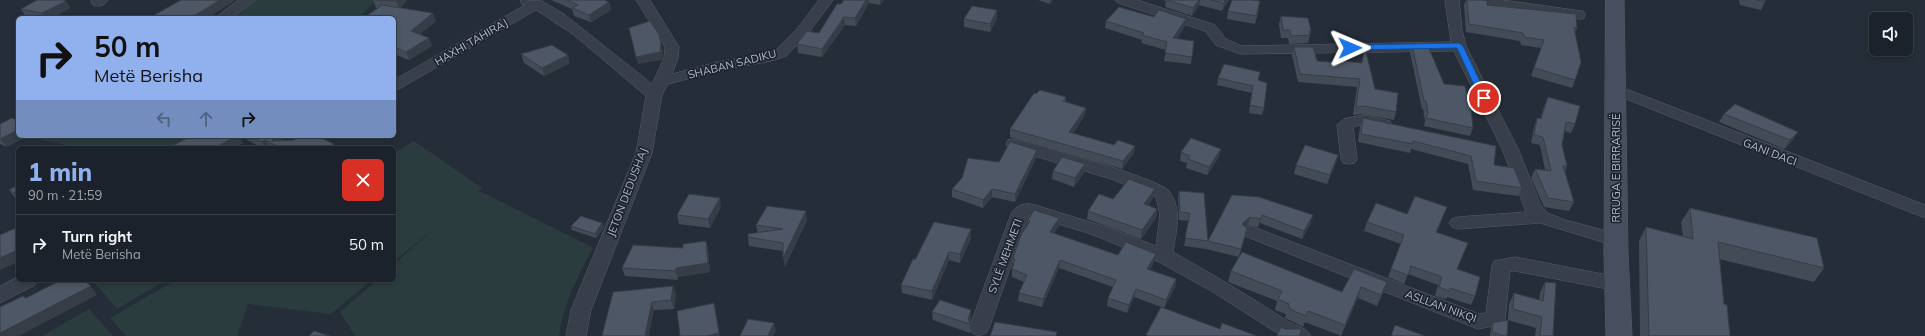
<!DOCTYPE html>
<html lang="en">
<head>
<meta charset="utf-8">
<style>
  body { margin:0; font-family:Mulish,sans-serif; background:#252a33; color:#f1f3f6; height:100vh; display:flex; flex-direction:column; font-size:15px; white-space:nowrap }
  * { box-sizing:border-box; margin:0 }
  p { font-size:13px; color:#a0a4a9 }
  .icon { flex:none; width:22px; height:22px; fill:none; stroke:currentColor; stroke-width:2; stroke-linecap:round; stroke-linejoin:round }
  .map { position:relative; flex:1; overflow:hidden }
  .sheet { position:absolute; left:16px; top:146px; width:380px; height:136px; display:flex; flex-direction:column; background:#1c222b; border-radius:6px; box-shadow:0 2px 6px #0003,0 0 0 1px #3a3f47 }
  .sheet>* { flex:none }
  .guide { position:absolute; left:16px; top:16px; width:380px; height:122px; border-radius:6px; box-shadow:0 2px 6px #0003,0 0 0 1px #3a3f47; background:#90b1ee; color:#111; overflow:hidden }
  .controls { position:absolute; left:1869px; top:12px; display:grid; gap:8px }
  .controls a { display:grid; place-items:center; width:44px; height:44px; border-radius:6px; background:#1c222b; box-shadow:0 2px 6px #0003,0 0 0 1px #3a3f47; font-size:20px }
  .pin { position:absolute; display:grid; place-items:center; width:34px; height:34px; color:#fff; margin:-17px; border:2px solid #fff; border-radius:50%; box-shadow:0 1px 4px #0007 }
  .me { position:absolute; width:44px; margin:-22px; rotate:89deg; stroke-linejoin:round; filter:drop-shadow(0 0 3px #0008) }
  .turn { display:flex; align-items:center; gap:14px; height:84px; padding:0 12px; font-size:18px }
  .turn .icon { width:52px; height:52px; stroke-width:2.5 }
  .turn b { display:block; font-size:28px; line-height:34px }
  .lanes { display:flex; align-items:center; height:38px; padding:0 12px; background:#0003; justify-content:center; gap:20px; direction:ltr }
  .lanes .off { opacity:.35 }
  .round { display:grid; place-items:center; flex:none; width:42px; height:42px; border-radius:6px; background:#252a33 }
  .summary { display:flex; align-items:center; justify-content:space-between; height:68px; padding:0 12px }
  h1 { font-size:24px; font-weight:800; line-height:30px; color:#90b1ee }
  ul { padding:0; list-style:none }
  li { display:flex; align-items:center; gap:12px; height:60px; padding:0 12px; border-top:1px solid #3a3f47 }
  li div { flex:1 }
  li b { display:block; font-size:15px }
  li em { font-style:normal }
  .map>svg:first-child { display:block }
</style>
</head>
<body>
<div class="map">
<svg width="1925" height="336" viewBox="0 0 1925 336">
  <rect width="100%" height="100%" fill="#252d39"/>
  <path fill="#2a3c3d" d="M254 0H377L358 18H228Z
    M30 136H194L171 148H82L27 137Z
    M414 141 482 188 479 191 593 248C578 275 563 305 559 336H355L340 312 377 280H394V264L434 229 394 261V153Z
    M92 280H166L117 309Z
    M176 280H372L331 314 248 304 237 336H126L110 318Z
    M89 309 113 336H42Z"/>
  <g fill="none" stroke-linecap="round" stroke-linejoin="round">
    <g stroke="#565d68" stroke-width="9">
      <path id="lane" d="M1473 0 1581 15"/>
    </g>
    <g stroke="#565d68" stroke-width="1">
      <path id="street" d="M92 0H108C104 6 99 7 93 5L91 2Z
        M239 0H255L231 18H215Z
        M521 0 542 1 564 14 652 84 664 58 665 47 636 0H650L679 47 678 58 672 74 718 62 767 53 776 50 797 29 819 0H833L807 35 786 56 771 61 718 71 668 84 662 95 652 153 591 310 586 336H566L571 310 636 153 646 96 574 35 536 10 399 89 394 91V80L525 5 522 4Z
        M1116 0H1137L1215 25 1226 39 1242 46 1451 42 1445 0H1459L1462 30 1466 46 1519 151 1541 206 1548 213 1565 220 1622 235 1625 240 1622 245 1616 246 1540 223 1458 229 1452 227 1449 223 1452 219 1458 217 1526 212 1503 151 1454 51 1240 54 1216 45 1205 31 1118 3Z
        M1616 85 1925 205V218L1611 93 1608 90 1611 87Z
        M1364 115 1390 121 1392 124 1390 127C1378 131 1365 122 1353 127L1357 159 1355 163 1349 164 1343 163 1341 159 1337 125 1344 119Z
        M1014 139C1035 144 1161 179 1169 191 1183 209 1176 232 1173 252 1212 274 1251 297 1289 322 1297 327 1306 327 1311 336H1282L1213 292 1159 262 1091 234 1029 215 989 328 986 333 979 336 972 333 969 328 1011 214C1016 205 1025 202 1035 205L1103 226 1156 246 1160 215 1156 197 1111 179 1008 148 1006 144 1008 140Z
        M1251 226 1479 314 1486 313 1492 266 1494 261 1515 257 1618 277 1625 279 1628 284 1625 289 1618 291 1515 271H1510L1505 319 1502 324 1478 329 1245 236 1242 232 1245 228Z
        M18 277V280H38L35 285 0 303V287Z"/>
    </g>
    <g stroke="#565d68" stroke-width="1">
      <path id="secondary" d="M1606 0H1624L1628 253 1632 336H1606L1604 253Z"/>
    </g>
    <use href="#lane" stroke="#383f4a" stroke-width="8"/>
    <use href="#street" fill="#383f4a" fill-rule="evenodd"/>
    <use href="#secondary" fill="#474e5d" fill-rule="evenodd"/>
  </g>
  <path fill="#434b57" d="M373 0H407L400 8 436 21 420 34 429 38 432 46 409 60 394 54V18L378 8H376Z
    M551 0H604L609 2 611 10 591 22 574 16 572 9Z
    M844 0H884L880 5 869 3 856 26 845 25 822 57 798 53 797 44 819 33Z
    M1038 0H1053L1050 4Z
    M1162 0H1229L1222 11 1199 5 1192 16 1165 7 1166 1Z
    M1466 0H1483L1487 5 1577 28 1575 32V80L1572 88 1531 76 1541 48 1521 45 1520 41 1466 32 1464 5Z
    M1739 0H1765V2L1761 10 1740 5Z
    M66 1 70 8 53 18H32L26 17 21 9Z
    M1259 9 1255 24 1227 19 1228 11Z
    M997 10V18L990 32 964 27V19Z
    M1281 16 1311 31 1308 43 1289 44 1288 38H1281L1279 24Z
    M1106 21 1185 26 1177 39 1194 41 1191 64 1164 61 1166 50 1141 43 1142 40 1105 28Z
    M1412 45 1444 84 1473 128 1470 136 1424 126 1425 121 1423 109H1422L1410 53Z
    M1294 47 1317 61 1341 63 1342 61 1361 63 1365 48 1375 89 1396 112 1394 120 1361 114 1353 115 1357 87 1298 82 1292 55Z
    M521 54 570 63 544 76 524 63Z
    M1218 78 1258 80 1264 108 1262 115 1249 113 1252 93 1217 85Z
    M1036 94 1066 97V102L1086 108 1085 115 1073 133 1114 145 1135 146 1134 153 1122 169 1010 137V129Z
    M1548 97 1575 124 1571 133 1564 131 1562 145 1567 166 1565 172 1574 202 1569 211 1544 207 1531 178 1535 169 1545 170 1540 145 1531 143 1534 127 1537 118 1540 119 1544 106Z
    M1724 114 1793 140 1784 149 1719 122Z
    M1363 118 1496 146 1494 165 1522 188 1518 196 1473 190 1468 164 1411 149 1410 153 1358 142 1360 127Z
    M0 124 7 147 0 144Z
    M245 136H291L283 140 336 148H262L247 140Z
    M1181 152 1219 157 1207 175 1186 168 1187 163 1180 161Z
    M1338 155 1336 163 1327 184 1294 174 1296 165Z
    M1036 158 1015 202 992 197 983 208 952 197V189L999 162Z
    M1085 164 1084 173 1074 187 1052 179 1053 171Z
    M18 185V200L15 198 9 190Z
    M1179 191 1208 241 1232 195 1311 223 1302 239 1260 223 1258 227 1248 225 1245 228V237L1239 256 1342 292 1354 269 1387 282 1383 293 1377 306 1358 298 1341 336 1305 322 1303 327 1285 318 1286 314 1275 310 1277 301 1228 282 1231 271 1239 257 1206 249 1184 246 1189 221 1179 220 1178 199Z
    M1153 198 1148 205 1157 209 1156 218 1141 239 1087 219 1088 211 1113 199Z
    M721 206 710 228 679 224 677 215Z
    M1447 207 1437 232 1457 269 1475 296 1471 305 1447 297 1446 299 1435 296 1438 285 1408 274 1404 284 1388 277 1401 244 1364 231 1367 222 1407 214Z
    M1690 208 1824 268 1814 282 1719 259 1724 304 1730 336H1640L1639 241 1646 227 1683 236 1681 222Z
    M1059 218V226L1054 233 1118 255 1156 254 1154 262 1150 270 1176 279 1175 287 1164 308 1134 297 1127 313 1107 306 1108 298 1113 287 1059 268 1042 307 1018 301 1019 293 1024 282 1012 277V269L1013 266V258L1027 226 1028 220Z
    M807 220 785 267 783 251 749 246 748 237 758 233 756 225Z
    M602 223 604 227 596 238 572 230 571 226Z
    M971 238 960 263 949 260 932 300 902 293 901 285 915 260Z
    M706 241 708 250 710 272 678 277V280L625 276 622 268Z
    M1545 282 1553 336H1535L1536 328 1508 320 1509 304 1514 293 1539 300 1540 293Z
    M613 292 676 294 674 309 654 310Z
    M932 312 971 319 969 323 970 333 933 320Z
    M1493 323 1507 336H1490L1491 328Z"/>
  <path fill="#373d47" d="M220 0H236L208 18H191Z
    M397 0H407L399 9 396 1Z
    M866 0H869V3L856 26 855 18Z
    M880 0H884L880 5Z
    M1050 0H1053L1050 4Z
    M1199 0H1200L1199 5 1192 16 1193 8Z
    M1225 0H1229L1222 11 1224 3Z
    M66 1 70 8 53 18H46L42 13Z
    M609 2 611 10 591 22 589 15Z
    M997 10V18L990 32V24Z
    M433 13 436 21 414 39 411 31Z
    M844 17 845 25 822 57V49Z
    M1186 19 1185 26 1172 46 1173 38Z
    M429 38 432 46 409 60 406 52Z
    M661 44 663 52 662 60 638 64 636 57Z
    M568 55 570 63 544 76 542 68Z
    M1086 108 1085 115 1069 139V132Z
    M18 130V136H28L7 147 0 139Z
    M1798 132 1793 140 1784 149 1790 140Z
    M236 136H239L243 143 235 148H215Z
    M273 136H291L278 143 272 141Z
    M265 140 270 148H265L262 142Z
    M334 144 336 148H328Z
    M1135 146 1134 153 1122 169 1123 161Z
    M1221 149 1219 157 1207 175 1209 167Z
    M1037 150 1036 158 1015 202V194Z
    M1338 155 1336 163 1327 184 1330 175Z
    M1085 164 1084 173 1074 187 1075 178Z
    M992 189V197L983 208V200Z
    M1155 189 1153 198 1142 212 1144 204Z
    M720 198 721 206 710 228 708 219Z
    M1157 209 1156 218 1141 239 1142 230Z
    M806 211 807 220 785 267 783 258Z
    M1262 215 1260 223 1258 227 1260 219Z
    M1313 215 1311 223 1302 239 1304 231Z
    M1250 217 1248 225 1240 232 1242 224Z
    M1059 218V226L1050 240V232Z
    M602 223 604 227 596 238 595 234Z
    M971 229V238L960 263V254Z
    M706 241 708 250 710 272 678 277V280L675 271 676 268Z
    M18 250V262L0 270V258Z
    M949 252V260L932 300V291Z
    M1156 254 1154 262 1146 277 1147 269Z
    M1060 260 1059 268 1042 307 1043 299Z
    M1176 279 1175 287 1164 308 1166 300Z
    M1387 282 1383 293 1377 306 1381 295Z
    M91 286 97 295 19 336H0V333Z
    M673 286 676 294 674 309 671 300Z
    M1361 287 1358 298 1341 336 1345 325Z
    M1136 289 1134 297 1127 313 1129 305Z
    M652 302 654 310 649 336H645Z
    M714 303 720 336H706Z
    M971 310V319L969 324 968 319Z
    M774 323 776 331 773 336H768Z"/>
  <path fill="#4e5765" stroke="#373d47" d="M37 0H63L66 1 42 13 21 9Z
    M181 0H220L191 18H149Z
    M375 0H397L396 1Z
    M567 0H604L609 2 589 15 572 8 578 5Z
    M844 0H866L855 18 844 17 822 49 797 44 807 31 819 33 837 4H841Z
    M1167 0H1199L1193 8Z
    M1211 0H1225L1224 3Z
    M1232 0H1253L1260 1 1256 16 1228 11Z
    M1467 0H1483L1487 1V5L1576 14 1577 28 1574 27 1581 62 1575 80 1534 68 1544 40 1524 37 1523 33 1469 24Z
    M1756 0H1765V2Z
    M382 5 433 13 411 31 429 38 406 52 394 47V18H364Z
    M972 6 997 10 990 24 964 19Z
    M1119 7 1154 17 1159 10 1186 19 1173 38 1194 41 1192 57 1165 53 1167 42 1142 35 1144 33 1106 21Z
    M1281 16 1308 18 1311 31H1309L1310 35 1291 36 1290 30H1283Z
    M650 21 659 34 661 44 660 52 636 57 629 28Z
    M552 45 568 55 542 68 521 54Z
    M1412 45 1428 46 1444 84 1465 86 1471 109 1473 128 1426 118 1428 113 1426 101H1424Z
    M1294 47H1313L1317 61 1342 63V61L1362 63 1365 48 1375 89 1398 93 1396 112 1364 106 1356 107 1360 79 1300 74Z
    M1224 64 1260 72 1258 80 1267 83 1264 108 1250 105 1253 86 1218 78Z
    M1040 90 1066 97 1063 101 1086 108 1069 132 1114 145 1118 140 1135 146 1123 161 1010 129 1034 93 1036 94Z
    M1548 97 1580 106 1575 124 1566 122 1562 145 1567 166H1563L1574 202 1548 198 1535 169 1551 171 1543 137 1534 135 1537 118 1541 119Z
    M1735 104 1798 132 1790 140 1724 114Z
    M12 118 18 121V130L0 139V124Z
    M1363 118 1496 146 1494 165 1514 168 1522 188 1476 181 1471 156 1413 141V144L1361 134Z
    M191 136H236L215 148H168Z
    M250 136H273L272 141 293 140 303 136H317L334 144 328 148H281L265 140 262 142Z
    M1191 138 1221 149 1209 167 1188 159 1190 156 1181 152Z
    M1010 142 1037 150 1015 194 992 189 983 200 952 189 962 178 968 158 999 162Z
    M1305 145 1338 155 1330 175 1296 165Z
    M1062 157 1085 164 1075 178 1053 171Z
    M1129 179 1155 189 1144 204 1157 209 1142 230 1088 211 1099 194 1113 199Z
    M18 185V195L9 190Z
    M1179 191 1204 193 1208 241 1232 195 1259 197 1313 215 1304 231 1262 215 1260 219 1250 217 1242 224 1247 229 1241 249 1208 241 1185 238 1190 213 1180 212Z
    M689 194 720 198 708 219 677 215Z
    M1415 196 1447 207 1436 232 1468 243 1457 269 1480 277 1475 296 1450 288 1449 291 1439 287 1442 277 1411 266 1408 275 1391 269 1404 235 1367 222 1376 203 1407 214Z
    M767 206 806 211 783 258V243L748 237V234L783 229 756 225Z
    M1690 208 1817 238 1824 268 1718 242 1724 304 1727 305 1730 336H1649L1646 227 1693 239Z
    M1034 210 1059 218 1050 232 1118 255 1126 242 1156 254 1147 269 1176 279 1166 300 1136 289 1129 305 1108 298 1116 280 1060 260 1043 299 1019 293 1027 275 1012 269 1015 259 1013 258 1021 235 1030 221 1028 220Z
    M581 216 602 223 595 234 571 226Z
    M934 222 971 229 960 254 949 252 932 291 901 285 913 259 915 260Z
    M18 227V250L0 258V235Z
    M706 241 708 263 676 268 675 271 622 268 633 245 683 248V244Z
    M1242 252 1342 292 1354 269 1387 282 1381 295 1361 287 1345 325 1308 311 1306 316 1296 312 1288 307 1289 304 1278 299 1282 291 1231 271Z
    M61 280H84L91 286 0 333V307L23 296 26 298Z
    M1545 282 1556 283 1553 336H1540L1542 317 1513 309 1514 293 1543 301Z
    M673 286 671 300 652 302 645 336H602L613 292Z
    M940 300 971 310 968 319 970 324 932 312Z
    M714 303 719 333 706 336H680L677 311Z
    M1161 307 1220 329 1222 323 1257 336H1149L1146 335Z
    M748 319 774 323 768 336H740Z
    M1508 320 1507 336H1504L1492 332 1493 323Z
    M995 322 1057 332 1056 336H990Z
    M1395 325 1425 336H1391Z
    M1281 327 1285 329H1302L1299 336H1277Z
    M314 331 330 336H309Z"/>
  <path fill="#1a73e8" stroke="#114b97" d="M1459 43 1463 46 1488 98 1487 100H1481L1480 98 1457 48 1350 50 1346 48 1350 45Z"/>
  <g text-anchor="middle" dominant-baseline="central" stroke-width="3.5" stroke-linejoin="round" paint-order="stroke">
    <g font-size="11" fill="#b4bac6" stroke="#1d242f">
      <text transform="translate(471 42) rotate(-30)">HAXHI TAHIRAJ</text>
      <text transform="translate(732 64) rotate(-14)">SHABAN SADIKU</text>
      <text transform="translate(1770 152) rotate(21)">GANI DACI</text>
      <text transform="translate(1616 168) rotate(-90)">RRUGA E BIRRARISË</text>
      <text transform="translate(627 192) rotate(-69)">JETON DEDUSHAJ</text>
      <text transform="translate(1005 256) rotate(-70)">SYLË MEHMETI</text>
      <text transform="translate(1441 306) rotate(20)">ASLLAN NIKQI</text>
    </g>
  </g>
</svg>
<div class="controls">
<a><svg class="icon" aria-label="sound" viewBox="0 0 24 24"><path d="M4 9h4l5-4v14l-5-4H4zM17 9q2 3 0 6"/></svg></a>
</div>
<div class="pin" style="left:1484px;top:98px;background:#d93025"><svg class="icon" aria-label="arrive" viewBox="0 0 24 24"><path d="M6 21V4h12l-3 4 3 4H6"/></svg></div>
<svg class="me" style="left:1350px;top:48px" viewBox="-20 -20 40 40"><path d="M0-17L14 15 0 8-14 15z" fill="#1a73e8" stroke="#fff" stroke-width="4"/></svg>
<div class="guide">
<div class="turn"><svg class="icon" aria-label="right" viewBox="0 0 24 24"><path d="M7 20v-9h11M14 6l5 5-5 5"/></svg><div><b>50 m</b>Metë Berisha</div></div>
<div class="lanes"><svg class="icon off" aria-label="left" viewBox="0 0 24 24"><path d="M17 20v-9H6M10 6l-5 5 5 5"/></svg><svg class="icon off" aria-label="ahead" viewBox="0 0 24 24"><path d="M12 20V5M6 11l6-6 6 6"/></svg><svg class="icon" aria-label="right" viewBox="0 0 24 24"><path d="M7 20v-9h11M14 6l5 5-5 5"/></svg></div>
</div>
<section class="sheet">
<div class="summary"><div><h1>1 min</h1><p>90 m · 21:59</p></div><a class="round" style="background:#d93025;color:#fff"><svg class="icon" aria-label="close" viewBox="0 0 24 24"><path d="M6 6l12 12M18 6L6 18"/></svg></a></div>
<ul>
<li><svg class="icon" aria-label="right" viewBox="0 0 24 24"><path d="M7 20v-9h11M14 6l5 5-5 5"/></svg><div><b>Turn right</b><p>Metë Berisha</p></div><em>50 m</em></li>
</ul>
</section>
</div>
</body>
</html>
